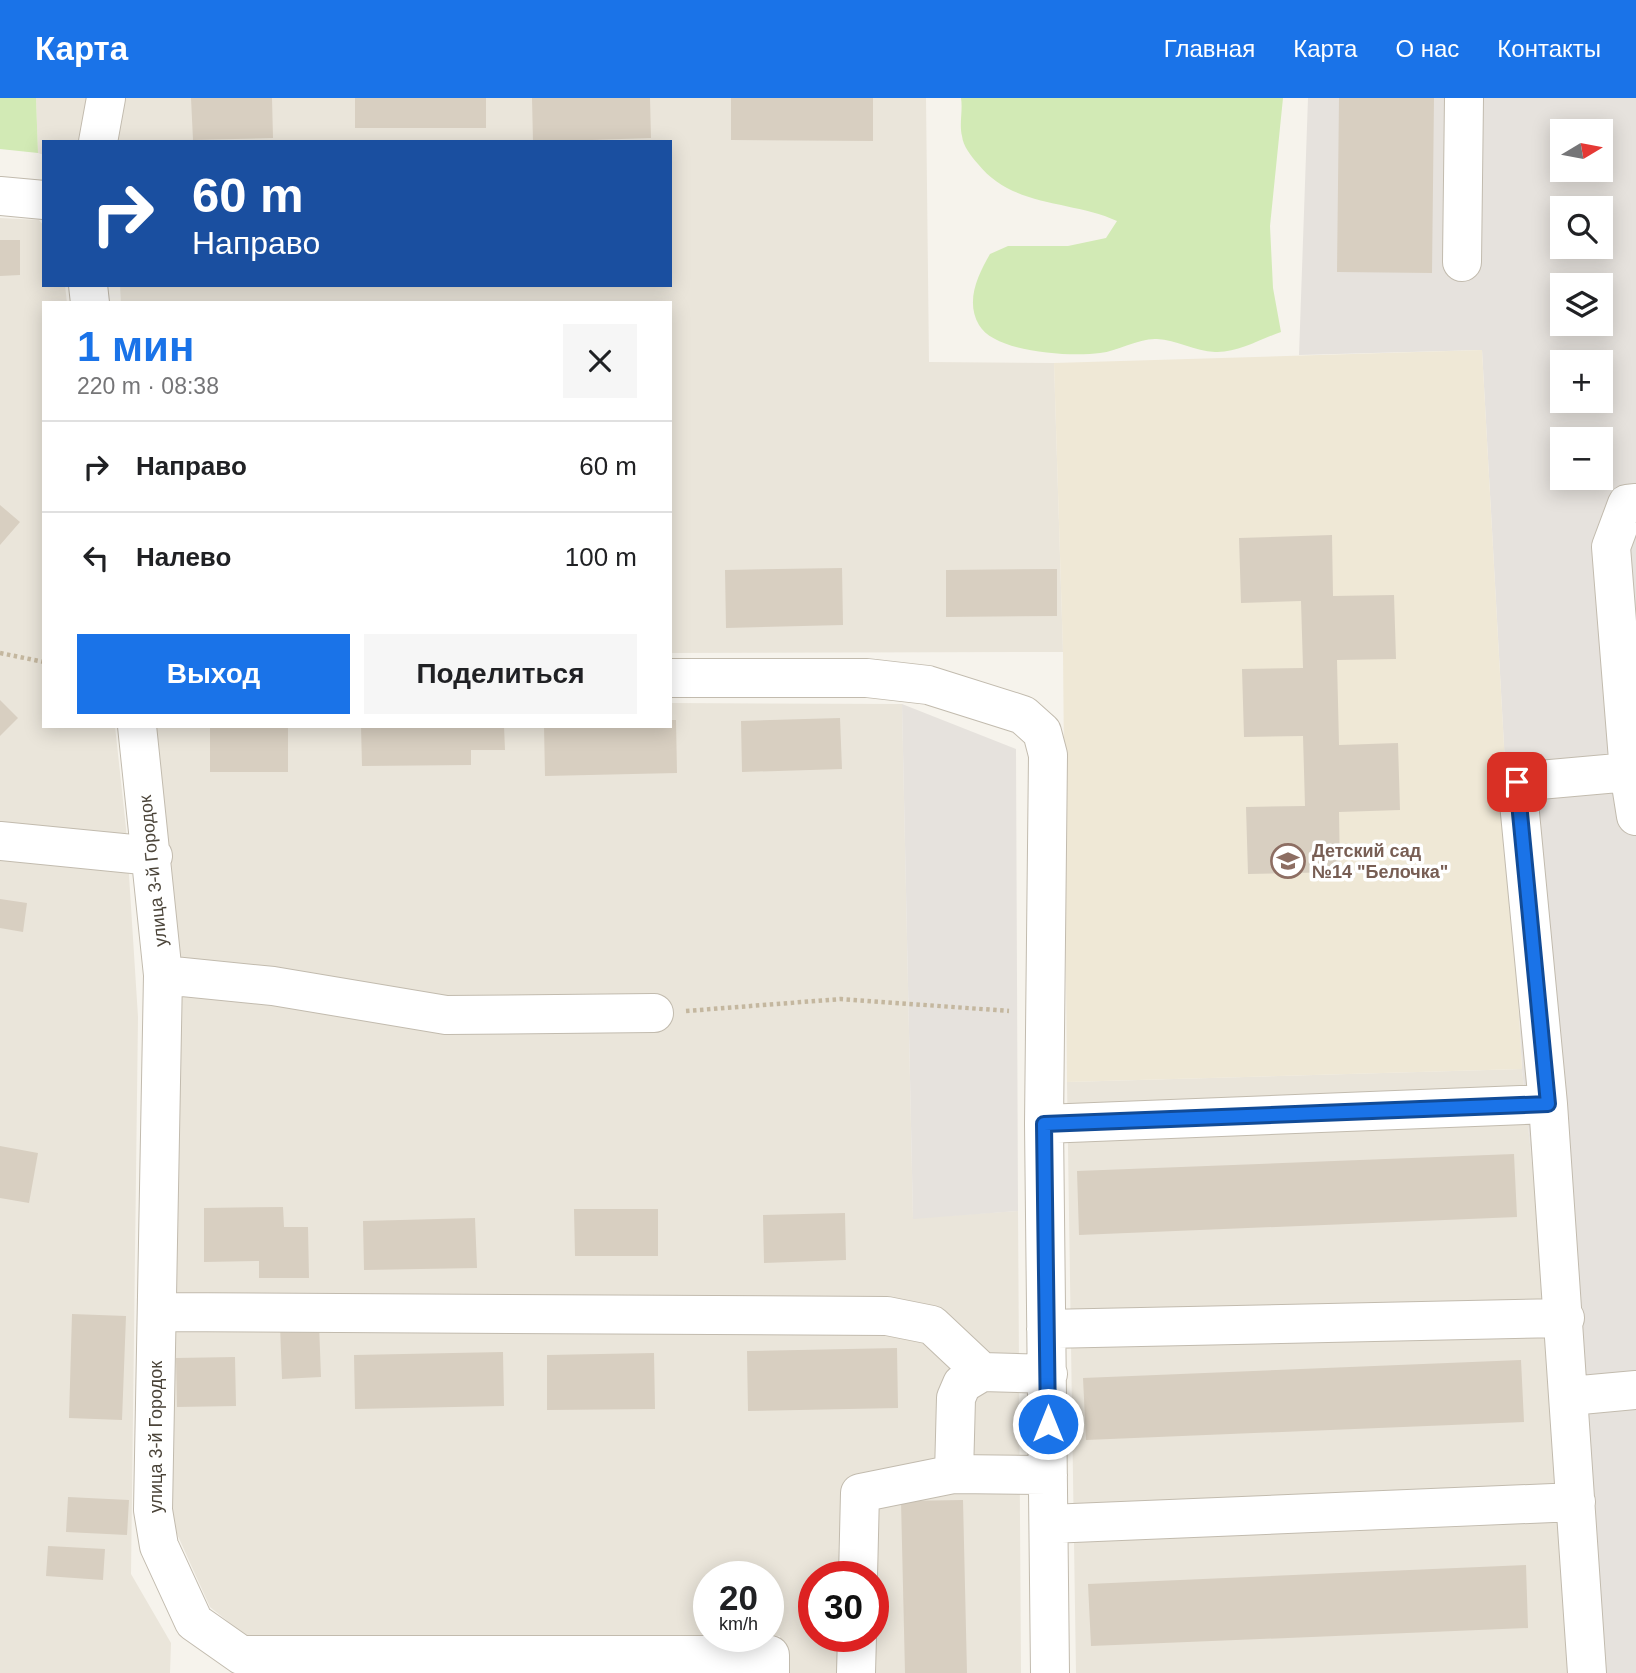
<!DOCTYPE html>
<html lang="ru">
<head>
<meta charset="utf-8">
<style>
  body { margin:0; font-family:Arial,sans-serif; background:#f6f6f6; color:#202124; height:100vh; display:flex; flex-direction:column; font-size:26px; white-space:nowrap }
  * { box-sizing:border-box; margin:0 }
  p { font-size:23px; color:#757577 }
  .icon { flex:none; width:38px; height:38px; fill:none; stroke:currentColor; stroke-width:2; stroke-linecap:round; stroke-linejoin:round }
  .map { position:relative; flex:1; overflow:hidden }
  .details { position:absolute; left:42px; top:203px; width:630px; height:427px; display:flex; flex-direction:column; background:#fff; border-radius:0px; box-shadow:0 4px 18px #0003 }
  .details>* { flex:none }
  .hud { position:absolute; left:42px; top:42px; width:630px; height:147px; border-radius:0px; box-shadow:0 4px 18px #0003; background:#1a4fa0; color:#fff; overflow:hidden }
  .needle { width:46px; rotate:80deg }
  .fabs { position:absolute; left:1550px; top:21px; display:grid; gap:14px }
  .fabs a { display:grid; place-items:center; width:63px; height:63px; border-radius:0px; background:#fff; box-shadow:0 4px 18px #0003; font-size:35px }
  .speed { position:absolute; left:693px; top:1463px; display:flex; gap:14px; font-size:35px; font-weight:700; text-align:center }
  .speed>* { display:grid; place-content:center; width:91px; height:91px; border-radius:50%; background:#fff; box-shadow:0 4px 18px #0003; line-height:1 }
  .speed small { font-size:18px; font-weight:400 }
  .speed .limit { border:10px solid #d22; background:#fff; color:#111 }
  .pin { position:absolute; display:grid; place-items:center; width:60px; height:60px; color:#fff; margin:-30px; border-radius:14px; box-shadow:0 4px 10px #0006 }
  .me { position:absolute; width:77px; margin:-38px; rotate:0deg; stroke-linejoin:round; filter:drop-shadow(0 0 5px #0008) }
  .turn { display:flex; align-items:center; gap:24px; height:147px; padding:0 35px; font-size:32px }
  .turn .icon { width:91px; height:91px; stroke-width:2.5 }
  .turn b { display:block; font-size:49px; line-height:60px }
  .round { display:grid; place-items:center; flex:none; width:74px; height:74px; border-radius:0px; background:#f6f6f6 }
  .head { display:flex; align-items:center; justify-content:space-between; height:119px; padding:0 35px }
  h1 { font-size:42px; font-weight:700; line-height:52px; color:#1a73e8 }
  .cta { display:flex; gap:14px; margin-top:auto; padding:14px 35px }
  .cta a { flex:1; height:80px; border-radius:0px; background:#1a73e8; color:#fff; font-size:28px; font-weight:700; line-height:80px; text-align:center }
  .cta a+a { background:#f6f6f6; color:#202124 }
  ul { padding:0; list-style:none }
  li { display:flex; align-items:center; gap:21px; height:91px; padding:0 35px; border-top:2px solid #e0e0e0 }
  li div { flex:1 }
  li b { display:block; font-size:26px }
  li em { font-style:normal }
  header { display:flex; align-items:center; gap:42px; box-sizing:border-box; height:98px; padding:0 35px; background:#1a73e8; color:#fff }
  header strong { font-size:33px }
  nav { display:flex; gap:38px; margin-inline-start:auto; font-size:24px }
  .map>svg:first-child { display:block }
</style>
</head>
<body>
<header>
<strong>Карта</strong>
<nav><a>Главная</a><a>Карта</a><a>О нас</a><a>Контакты</a></nav>
</header>
<div class="map">
<svg width="1636" height="1575" viewBox="0 0 1636 1575">
  <rect width="100%" height="100%" fill="#f6f3ec"/>
  <path fill="#eae5da" fill-rule="evenodd" d="M36 0H926L929 264 1054 265 1063 554 670 555V205H121L120 187H670V44H44V57L38 55Z
    M0 120 39 122 44 128V187H65L67 205H44V628H115L126 730 138 919 131 1476 171 1545 170 1575H0Z
    M670 605 902 606 913 1120 1018 1113 1021 1575H780V1538H768V1479H709V1538H246L210 1509 168 1416 152 628H670ZM814 1479H873V1538H814Z
    M1522 971 1586 1575H1076L1067 984Z"/>
  <path fill="#e6e2dd" fill-rule="evenodd" d="M1308 0H1636V1575H1586L1522 971 1482 252 1299 257ZM1563 33H1601V72H1563ZM1563 110H1601V149H1563ZM1563 187H1601V226H1563ZM1563 264H1601V303H1563ZM1563 341H1601V380H1563Z
    M902 606 1016 651 1018 1113 913 1121Z"/>
  <path fill="#efe8d6" d="M1482 252 1522 971 1067 984 1063 554 1054 265Z"/>
  <path fill="#d2eab5" d="M0 0H36L38 55 0 51Z
    M961 0H1283L1270 128 1273 190 1281 234C1260 241 1238 255 1215 254 1195 253 1176 242 1157 241 1139 240 1118 253 1100 255 1071 259 995 255 979 227 965 203 978 177 990 156L1008 148H1068L1106 140 1117 123C1071 102 1013 110 978 66 971 58 963 48 962 38 959 26 963 13 961 0Z"/>
  <path fill="#d8cfc1" d="M191 0H272L273 40 193 42Z
    M355 0H486V30H355Z
    M532 0H650L651 40 533 44Z
    M731 0H873V43L731 42Z
    M1339 0H1434L1432 175 1337 174Z
    M0 142H20V177L0 178Z
    M0 407 20 424 0 447Z
    M1332 437 1333 498 1394 497 1396 561 1337 562 1339 647 1398 645 1400 712 1339 714 1340 774 1248 776 1246 709 1305 708 1303 638 1244 639 1242 571 1303 570 1301 503 1241 505 1239 440Z
    M842 470 843 527 726 530 725 472Z
    M1057 471V518L946 519V472Z
    M0 602 18 620 0 638Z
    M840 620 842 671 742 674 741 623Z
    M670 622H676L677 675 545 678 544 628H670Z
    M210 628H288V674H210Z
    M361 628H504L505 652H471V667L362 668Z
    M0 801 27 805 23 834 0 830Z
    M0 1048 38 1055 29 1105 0 1100Z
    M1514 1056 1517 1119 1079 1137 1077 1073Z
    M283 1109 284 1129H308L309 1180H259V1163L204 1164V1110Z
    M574 1111H658V1158H575Z
    M845 1115 846 1162 764 1165 763 1117Z
    M475 1120 477 1170 364 1172 363 1123Z
    M72 1216 126 1218 122 1322 69 1320Z
    M319 1226 321 1279 282 1281 280 1227Z
    M897 1250 898 1310 748 1313 747 1253Z
    M503 1254 504 1308 355 1311 354 1257Z
    M654 1255 655 1311 547 1312V1257Z
    M235 1259 236 1308 177 1309 176 1260Z
    M1521 1262 1524 1324 1086 1342 1083 1280Z
    M68 1399 129 1402 127 1437 66 1434Z
    M963 1402 967 1575H905L901 1403Z
    M48 1448 105 1451 103 1482 46 1478Z
    M1526 1467 1528 1530 1091 1548 1088 1486Z"/>
  <g fill="none" stroke-linecap="round" stroke-linejoin="round">
    <g stroke="#c2bbae" stroke-width="40">
      <path id="minor" d="M98 44 106 0
        M0 98 44 102
        M1462 164 1464 0
        M88 187 90 205
        M670 580H867L928 587 1023 617 1042 634 1048 657 1044 1026 1050 1575
        M137 628 163 877 153 1412 159 1448 194 1524 241 1557H770V1575
        M1629 674 1636 718
        M0 743 153 758
        M163 877 273 888 446 917 654 915
        M1548 1006 1517 684 1629 674 1611 449 1627 406 1636 405
        M1044 1026 1548 1006 1587 1575
        M157 1214 887 1218 932 1227 982 1274 1048 1276
        M1046 1231 1565 1220
        M1570 1298 1636 1292
        M954 1376 956 1300 962 1286 982 1274
        M1049 1426 1576 1404
        M858 1479 860 1395 954 1376 1048 1377
        M856 1575 857 1538"/>
    </g>
    <path stroke="#c4b79f" stroke-width="4.5" stroke-dasharray="3.5 3.5" stroke-linecap="butt" d="M0 555 44 564
      M686 913 841 901 1009 913"/>
    <use href="#minor" stroke="#fff" stroke-width="38"/>
  </g>
  <g fill="none" stroke-linecap="round" stroke-linejoin="round">
    <g stroke="#114b97" stroke-width="18">
      <path id="route" d="M1048 1326 1044 1026 1548 1006 1517 684"/>
    </g>
    <use href="#route" stroke="#1a73e8" stroke-width="12"/>
  </g>
  <defs>
    <g id="school-ring" transform="scale(1.75)"><circle r="9.5" fill="#fff" stroke="#8d6e63" stroke-width="1.5"/><path d="M0-5L7-2L0 1L-7-2ZM-4 1L0 2.5L4 1V4Q0 6-4 4Z" fill="#8d6e63"/></g>
  </defs>
  <g fill-rule="evenodd">
    <use href="#school-ring" x="1288" y="763"/>
  </g>
  <g text-anchor="middle" dominant-baseline="central" stroke-width="7" stroke-linejoin="round" paint-order="stroke">
    <g font-size="18" font-weight="bold" fill="#785e54" stroke="#fff" text-anchor="start">
      <text x="1312" y="753">Детский сад<tspan x="1312" dy="21">№14 "Белочка"</tspan></text>
    </g>
    <g font-size="18" fill="#4b4439" stroke="#fff">
      <text transform="translate(153 773) rotate(-96)">улица 3-й Городок</text>
      <text transform="translate(156 1339) rotate(-90)">улица 3-й Городок</text>
    </g>
  </g>
</svg>
<div class="fabs">
<a><svg class="needle" viewBox="-14 -14 28 28"><path d="M0-13l5 13h-10z" fill="#e53935"/><path d="M0 13l5-13h-10z" fill="#757577"/></svg></a>
<a><svg class="icon" aria-label="search" viewBox="0 0 24 24"><circle cx="10" cy="10" r="6"/><path d="M15 15l6 6"/></svg></a>
<a><svg class="icon" aria-label="layers" viewBox="0 0 24 24"><path d="M12 4l9 5-9 5-9-5zM3 14l9 5 9-5"/></svg></a>
<a>+</a>
<a>−</a>
</div>
<div class="speed"><div>20<small>km/h</small></div><div class="limit">30</div></div>
<div class="pin" style="left:1517px;top:684px;background:#d93025"><svg class="icon" aria-label="arrive" viewBox="0 0 24 24"><path d="M6 21V4h12l-3 4 3 4H6"/></svg></div>
<svg class="me" style="left:1048px;top:1326px" viewBox="-20 -20 40 40"><circle r="17" fill="#1a73e8" stroke="#fff" stroke-width="3"/><path d="M0-11L8 9 0 5-8 9z" fill="#fff"/></svg>
<div class="hud">
<div class="turn"><svg class="icon" aria-label="right" viewBox="0 0 24 24"><path d="M7 20v-9h11M14 6l5 5-5 5"/></svg><div><b>60 m</b>Направо</div></div>
</div>
<section class="details">
<div class="head"><div><h1>1 мин</h1><p>220 m · 08:38</p></div><a class="round"><svg class="icon" aria-label="close" viewBox="0 0 24 24"><path d="M6 6l12 12M18 6L6 18"/></svg></a></div>
<ul>
<li><svg class="icon" aria-label="right" viewBox="0 0 24 24"><path d="M7 20v-9h11M14 6l5 5-5 5"/></svg><div><b>Направо</b></div><em>60 m</em></li>
<li><svg class="icon" aria-label="left" viewBox="0 0 24 24"><path d="M17 20v-9H6M10 6l-5 5 5 5"/></svg><div><b>Налево</b></div><em>100 m</em></li>
</ul>
<div class="cta"><a>Выход</a><a>Поделиться</a></div>
</section>
</div>
</body>
</html>
